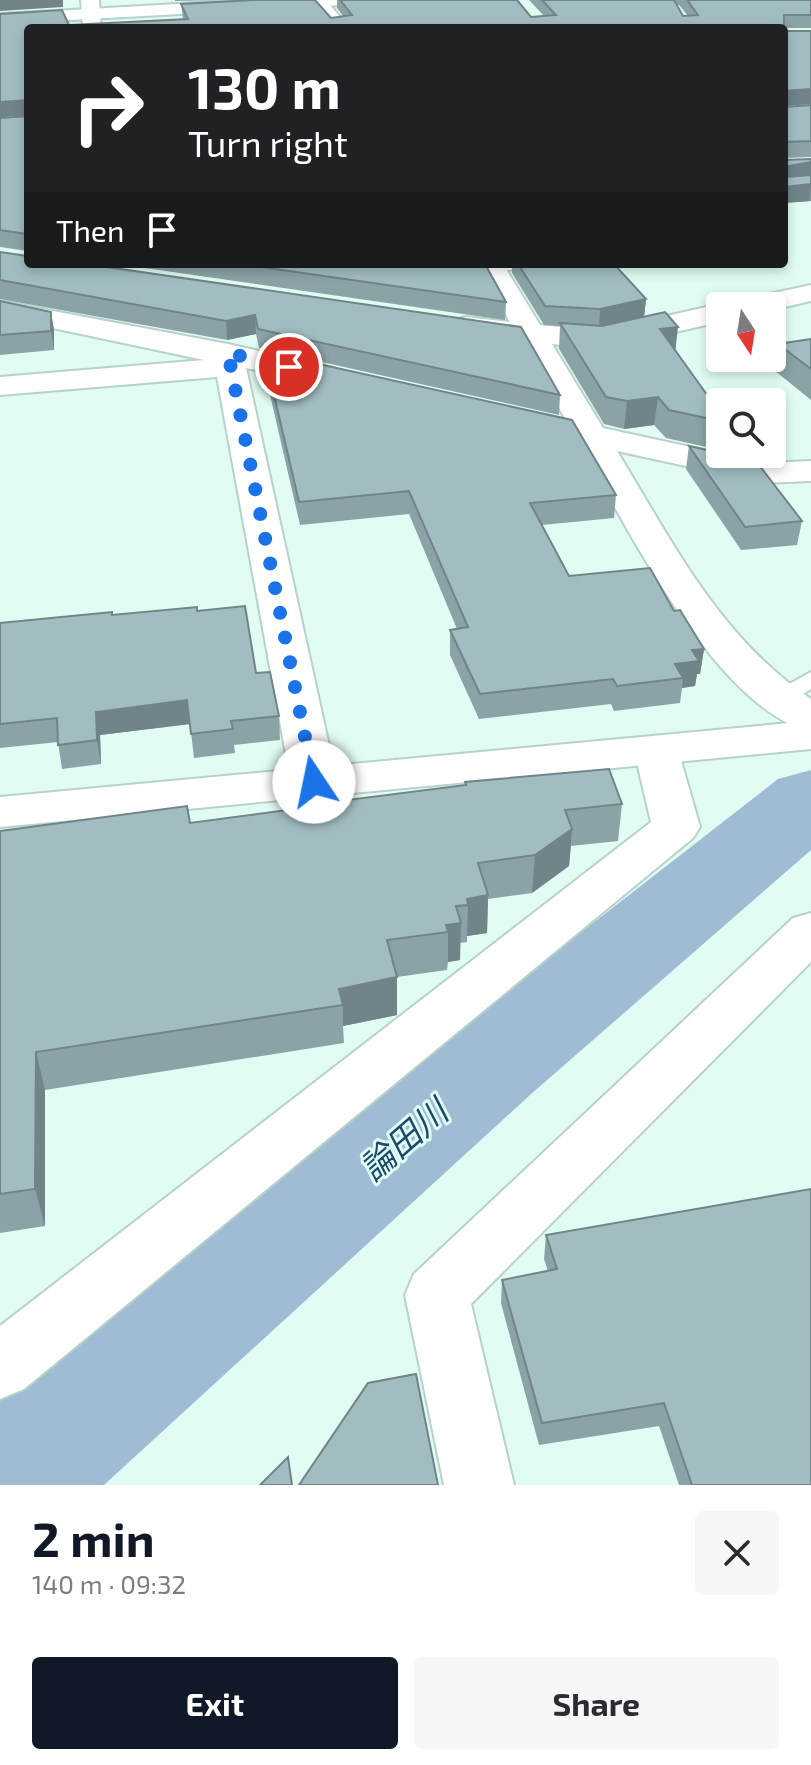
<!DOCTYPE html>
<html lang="en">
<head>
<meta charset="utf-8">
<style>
  body { margin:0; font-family:"Exo 2","Noto Sans JP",sans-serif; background:#f7f7f7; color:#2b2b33; height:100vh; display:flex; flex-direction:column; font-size:30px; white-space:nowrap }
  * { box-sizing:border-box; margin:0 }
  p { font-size:26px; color:#7c7c81 }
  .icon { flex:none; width:44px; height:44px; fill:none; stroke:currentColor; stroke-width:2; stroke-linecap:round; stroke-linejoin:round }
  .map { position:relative; height:1485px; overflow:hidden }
  .side { display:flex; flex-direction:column; background:#fff; flex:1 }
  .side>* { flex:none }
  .banner { position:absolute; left:24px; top:24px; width:764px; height:244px; border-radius:8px; box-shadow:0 4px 12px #0003; background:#202124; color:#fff; overflow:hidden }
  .needle { width:52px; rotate:168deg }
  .fabs { position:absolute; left:706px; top:292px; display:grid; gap:16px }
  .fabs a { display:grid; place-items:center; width:80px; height:80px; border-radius:8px; background:#fff; box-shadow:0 4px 12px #0003; font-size:40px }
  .pin { position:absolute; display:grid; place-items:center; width:68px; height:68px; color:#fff; margin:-34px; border:4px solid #fff; border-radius:50%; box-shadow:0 2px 8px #0007 }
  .me { position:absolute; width:88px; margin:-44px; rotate:349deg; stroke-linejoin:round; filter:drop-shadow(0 0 6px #0008) }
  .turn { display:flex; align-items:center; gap:28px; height:168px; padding:0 32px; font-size:36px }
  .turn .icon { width:104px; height:104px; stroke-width:2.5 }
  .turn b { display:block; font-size:56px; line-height:68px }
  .then { display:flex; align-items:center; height:76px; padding:0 32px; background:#0003; gap:16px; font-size:30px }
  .round { display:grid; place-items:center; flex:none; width:84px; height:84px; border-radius:8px; background:#f7f7f7 }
  .summary { display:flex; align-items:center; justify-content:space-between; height:136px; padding:0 32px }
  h1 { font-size:48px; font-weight:700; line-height:60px; color:#111827 }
  .action { display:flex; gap:16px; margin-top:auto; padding:16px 32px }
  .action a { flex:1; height:92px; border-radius:8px; background:#111827; color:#fff; font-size:32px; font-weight:700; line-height:92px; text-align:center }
  .action a+a { background:#f7f7f7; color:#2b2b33 }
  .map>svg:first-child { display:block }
</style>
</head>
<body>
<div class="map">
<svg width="811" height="1485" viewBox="0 0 811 1485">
  <rect width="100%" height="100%" fill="#e0fcf3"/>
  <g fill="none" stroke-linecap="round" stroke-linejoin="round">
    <path fill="#a0bcd5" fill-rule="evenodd" d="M811 770V850L530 1095 104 1485H0V1394L452 1033 778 779Z"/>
    <g stroke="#b7d2c9" stroke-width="4">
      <path id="lane" d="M486 264H529C520 271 499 271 487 269Z
        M811 672V689L789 703H773L769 698 773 693Z"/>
    </g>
    <g stroke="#b7d2c9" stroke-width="4">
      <path id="street" d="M81 0H99L101 28H83Z
        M310 0H326L349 28H331Z
        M477 264H503L540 325 599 331 720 304 726 306H720V322L599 349 552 344 603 428 764 463 811 461V481L764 483 617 451C673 543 720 638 811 699V732C715 708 626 525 579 443L512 428 507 421 512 414 523 411 566 420 520 340 456 332 452 326 456 320 466 317 510 322Z
        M811 285V301L772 310V306H737L741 300Z
        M0 301 228 344 334 368 338 375 334 382 323 384 246 368 337 782 330 792 314 797 298 792 291 782 217 377 0 395V377L204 360 0 317Z
        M656 736 672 740 678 750 700 827 693 838 24 1389 0 1399V1326L651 822 634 750 640 740Z
        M811 913V962L471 1304 514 1485H444L405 1295 414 1274 793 918Z"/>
    </g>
    <g stroke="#b7d2c9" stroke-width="4">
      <path id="secondary" d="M248 0H350L341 5 0 24V14Z
        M811 721V749L0 827V797Z"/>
    </g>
    <use href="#lane" fill="#fff" fill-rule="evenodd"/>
    <use href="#street" fill="#fff" fill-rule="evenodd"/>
    <use href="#secondary" fill="#fff" fill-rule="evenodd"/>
  </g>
  <path fill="#8ba3a7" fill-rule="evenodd" d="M175 0H222L175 1Z
    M337 0H517L531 17 544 16 529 0H811V28H28V251L0 247V118L28 116 0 117V14L69 25 183 19 181 4 331 18 343 16 337 8ZM677 5H679L688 16H683Z
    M784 31 811 104 784 106V107L811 105V157L784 158V160L811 159V201L784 203Z
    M0 252 86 264 560 395 559 415 259 348 256 334 227 340 0 299Z
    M117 264H485L506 302 505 320Z
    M512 264H614L646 299 644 316 675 350 720 413V450L666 438 654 425 624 429 604 424 559 349 560 326 544 325 512 273Z
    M0 301 51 312 54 331V350L0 355Z
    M811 339V400L774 370 778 344Z
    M264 352 616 495 614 518 542 525 569 576 674 611 704 649 700 674H697L695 686 682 688 680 703 614 711 611 704 479 719 450 655V630L457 629 409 514 300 525 265 373Z
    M689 446 802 521 797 545 741 550 686 469Z
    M198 611 256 673 279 716 280 740 234 745 235 753 194 758 190 724 100 735 101 764 62 769 58 742 0 748V623Z
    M465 782 622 804 618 841 571 846 569 866 532 893 488 899 487 933 467 936V942L460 943V960L448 962 447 970 397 977V1015L343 1026 344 1043 45 1090V1226L0 1233V831L190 823 300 809V800H348L465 785Z
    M546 1235 811 1485H679L659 1426 539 1445 501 1303 502 1280 548 1271 544 1259Z"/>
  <path fill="#718488" d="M0 0H63V7L0 11Z
    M811 89V104L784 106V91Z
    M28 100V115L0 117V102Z
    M811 162V178L784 182V167Z
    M811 184 810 201 784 203V187Z
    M646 299 644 318 599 328 600 309Z
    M51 312 54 331V350L51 331Z
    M255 315 256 334 227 340 226 321Z
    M678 327 675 354 660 329Z
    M658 397 654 425 624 429 627 401Z
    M704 649 700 674H697L695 686 682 688 683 678 675 664 692 650Z
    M187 700 190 724 100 735 101 764 97 740 96 712Z
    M572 829 569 866 532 893 535 855Z
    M488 895 487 933 467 936 468 905 467 899Z
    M461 923 460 960 448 962V932L446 925Z
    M397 977V1015L343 1026V1005L339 989Z
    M36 1052 45 1090V1226L35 1189Z"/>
  <path fill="#a2bdc2" stroke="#718488" stroke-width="2" d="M253 0H315L331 18 352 15 340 0H517L531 17 556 15 542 0H674L683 16 698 15 687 0H811V15H784V28H28V243L26 234 0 230V118L28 116V100L0 102V14L62 10 69 25 188 19 181 4Z
    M784 31H811V89L784 91V107L811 105V141L784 142V160L811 159V162L784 167Z
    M784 168 787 177 811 175V184L784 187Z
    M0 252 28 256V264H86L521 327 560 395 258 329 255 315 226 321 0 280Z
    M240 264H485L506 302Z
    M518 264H614L646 299 600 309 545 306Z
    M0 301 51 312V331L0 335Z
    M665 312 678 327 660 329 720 413V421L669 410 658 397 627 401 606 397 560 323 602 326Z
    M811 339V369L778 344Z
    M264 352 572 420 616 495 530 503 569 576 650 568 674 611 680 610 704 649 692 650 699 661 675 664 683 678 617 686 613 679 480 694 450 630 468 627 409 491 299 502Z
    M689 446 756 461 802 521 745 527Z
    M245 606 256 673 270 672 279 716 231 721 233 729 191 734 187 700 96 712 97 740 58 745 57 718 0 724V623L112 612V615L197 607V611Z
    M609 769 622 804 565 810 572 829 535 855 478 863 488 895 467 899 468 905 456 906 461 923 446 925 448 932 387 940 397 977 339 989 343 1005 36 1052 35 1189 0 1194V831L187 806 190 823 302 808 300 800 347 794 348 800 466 785 465 782Z
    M811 1189V1485H692L664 1403 542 1423 502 1280 557 1269 546 1235Z
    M416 1374 438 1485H299L368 1383Z
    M288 1457 292 1485H260Z"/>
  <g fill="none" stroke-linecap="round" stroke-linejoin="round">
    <path stroke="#1a73e8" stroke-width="14" stroke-dasharray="0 25.2" d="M289 367 228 353 314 782"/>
  </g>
  <g text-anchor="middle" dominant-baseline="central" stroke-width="6" stroke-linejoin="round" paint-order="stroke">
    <g font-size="34" font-style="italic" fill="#1c4a6c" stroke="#e0fcf3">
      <text transform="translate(403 1139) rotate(-41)">論田川</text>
    </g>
  </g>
</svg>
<div class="fabs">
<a><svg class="needle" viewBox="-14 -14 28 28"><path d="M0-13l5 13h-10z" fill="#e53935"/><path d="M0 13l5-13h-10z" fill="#7c7c81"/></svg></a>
<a><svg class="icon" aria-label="search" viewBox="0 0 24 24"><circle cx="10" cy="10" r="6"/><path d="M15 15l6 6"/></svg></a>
</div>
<div class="pin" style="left:289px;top:367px;background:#d93025"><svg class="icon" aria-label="arrive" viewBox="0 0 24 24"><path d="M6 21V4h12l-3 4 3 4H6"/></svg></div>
<svg class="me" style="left:314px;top:782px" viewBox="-20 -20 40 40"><circle r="19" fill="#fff"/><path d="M0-13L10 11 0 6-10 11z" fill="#1a73e8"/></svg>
<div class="banner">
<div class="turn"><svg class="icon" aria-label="right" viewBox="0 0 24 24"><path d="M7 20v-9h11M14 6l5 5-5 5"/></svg><div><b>130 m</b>Turn right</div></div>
<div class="then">Then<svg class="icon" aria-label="arrive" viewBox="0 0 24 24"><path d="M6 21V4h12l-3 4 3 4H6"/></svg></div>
</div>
</div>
<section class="side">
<div class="summary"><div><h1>2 min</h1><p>140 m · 09:32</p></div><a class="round"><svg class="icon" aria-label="close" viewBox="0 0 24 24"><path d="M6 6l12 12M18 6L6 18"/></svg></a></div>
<div class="action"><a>Exit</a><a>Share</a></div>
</section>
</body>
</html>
